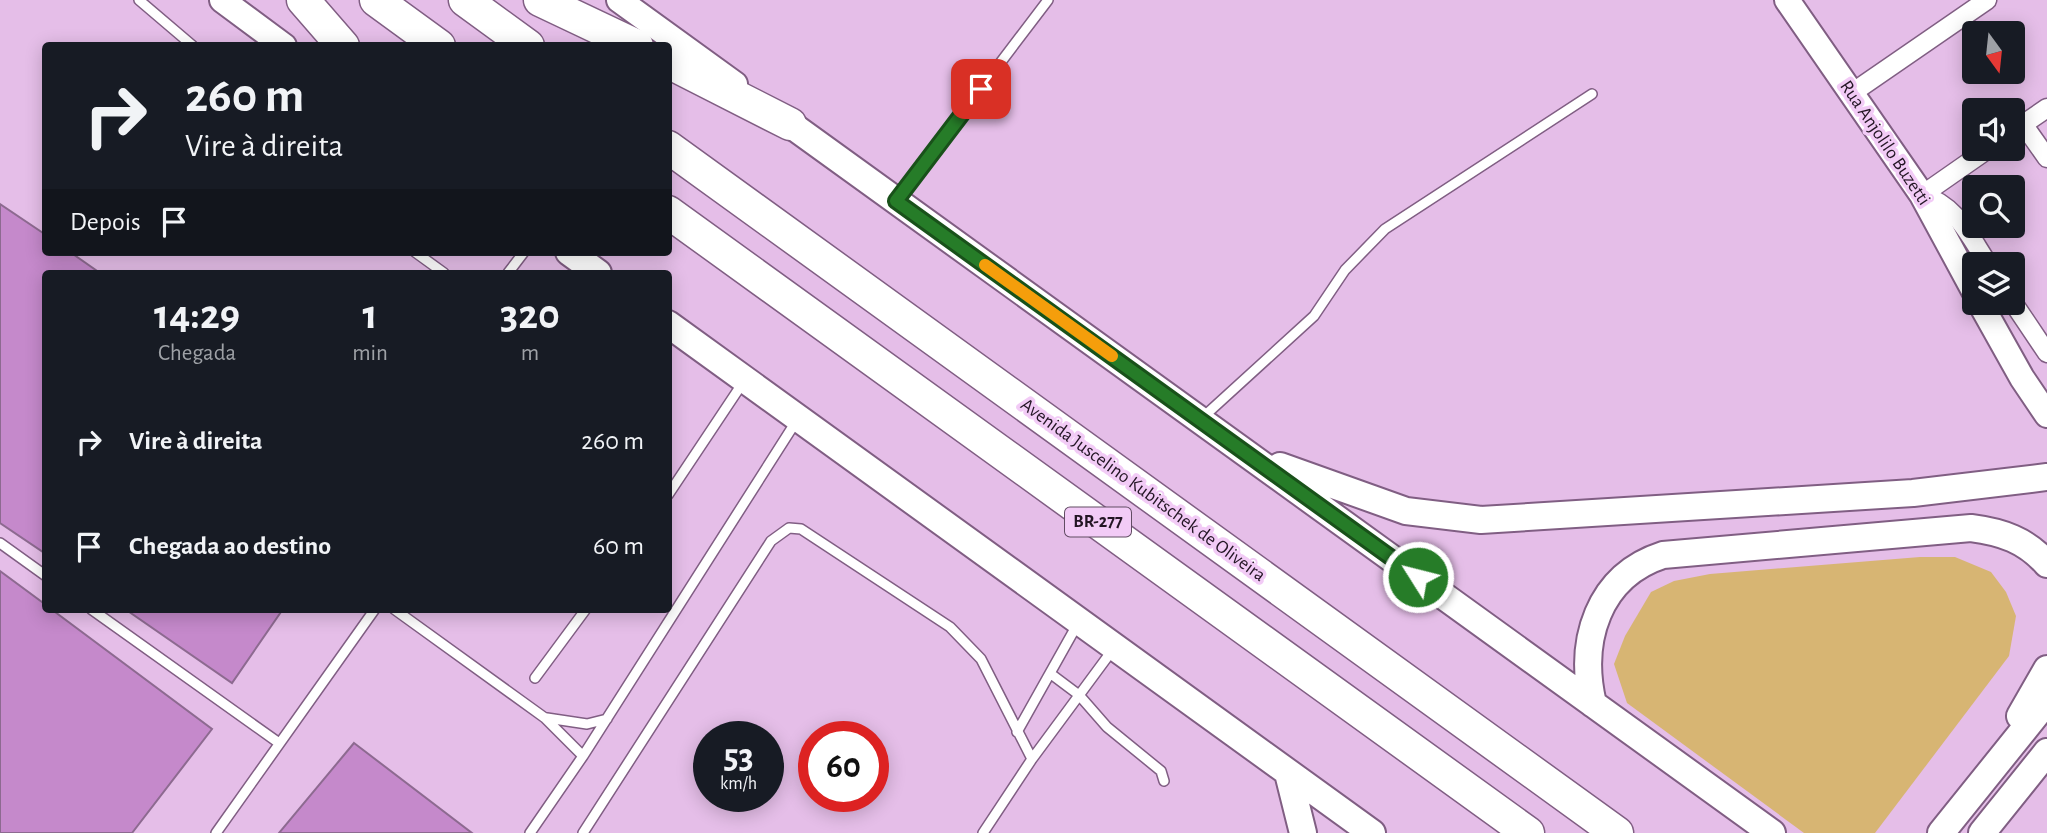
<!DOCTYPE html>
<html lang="pt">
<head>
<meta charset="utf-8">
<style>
  body { margin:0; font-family:"Alegreya Sans",sans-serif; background:#242831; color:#f1f3f6; height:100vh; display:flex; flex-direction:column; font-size:26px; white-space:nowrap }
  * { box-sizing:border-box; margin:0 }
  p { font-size:23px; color:#9ea1a6 }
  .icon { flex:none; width:38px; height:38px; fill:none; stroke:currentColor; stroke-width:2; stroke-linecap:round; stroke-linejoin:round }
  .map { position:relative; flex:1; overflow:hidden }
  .side { position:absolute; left:42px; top:270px; width:630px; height:343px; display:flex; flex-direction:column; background:#171b24; border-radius:7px; box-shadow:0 4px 18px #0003 }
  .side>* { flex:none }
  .hud { position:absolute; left:42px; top:42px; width:630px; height:214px; border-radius:7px; box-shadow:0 4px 18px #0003; background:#171b24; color:#f1f3f6; overflow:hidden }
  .needle { width:46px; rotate:165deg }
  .fabs { position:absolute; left:1962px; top:21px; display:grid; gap:14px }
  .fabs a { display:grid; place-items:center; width:63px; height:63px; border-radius:7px; background:#171b24; box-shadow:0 4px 18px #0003; font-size:35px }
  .speed { position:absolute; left:693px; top:721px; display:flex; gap:14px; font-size:35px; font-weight:700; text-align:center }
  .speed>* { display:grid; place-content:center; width:91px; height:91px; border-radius:50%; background:#171b24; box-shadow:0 4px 18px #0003; line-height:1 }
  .speed small { font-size:18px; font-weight:400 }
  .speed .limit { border:10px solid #d22; background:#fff; color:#111 }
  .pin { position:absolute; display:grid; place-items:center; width:60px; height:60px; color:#fff; margin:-30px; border-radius:14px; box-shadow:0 4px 10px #0006 }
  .me { position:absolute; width:77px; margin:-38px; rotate:306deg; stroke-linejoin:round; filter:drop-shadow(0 0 5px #0008) }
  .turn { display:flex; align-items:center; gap:24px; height:147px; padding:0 28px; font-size:32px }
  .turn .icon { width:91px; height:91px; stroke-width:2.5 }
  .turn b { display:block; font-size:49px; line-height:60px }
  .then { display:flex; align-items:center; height:66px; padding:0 28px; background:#0003; gap:14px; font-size:26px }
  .eta { display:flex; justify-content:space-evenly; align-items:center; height:119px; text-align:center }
  .eta b { font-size:42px; font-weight:700; line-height:49px }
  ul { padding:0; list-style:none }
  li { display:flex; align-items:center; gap:21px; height:105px; padding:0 28px }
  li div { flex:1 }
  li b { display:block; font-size:26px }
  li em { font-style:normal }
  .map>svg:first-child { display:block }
</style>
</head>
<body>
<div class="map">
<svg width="2047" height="833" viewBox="0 0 2047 833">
  <rect width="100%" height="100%" fill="#e5bee8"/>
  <path fill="#d7b573" d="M1920 557H1955L1991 572 2006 592 2016 616 2009 656 1875 833H1804L1627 703 1614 664 1625 636 1651 592 1674 581 1710 574Z"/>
  <path fill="#c589cb" stroke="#8d6a90" stroke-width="2" d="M0 204 46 235V252H70L100 273H46V554L0 523Z
    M0 571 46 605V609H51L212 729 132 833H0Z
    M125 609H283L232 683Z
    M354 743 472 833H279Z"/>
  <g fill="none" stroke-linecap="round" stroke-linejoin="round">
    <g stroke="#805e83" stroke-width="12">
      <path id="lane" d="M139 0 193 46
        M897 199 1048 0
        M415 252 444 273
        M508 273 524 252
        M1201 419 1314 316 1345 270 1385 229 1592 94
        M668 495 744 381
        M0 543 46 576
        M91 609 279 743
        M394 609 545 718 583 756
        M1051 674 1079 695 1107 727 1161 771 1164 781
        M535 678 586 609
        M547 718 587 724 607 719
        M1017 732 1077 625
        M216 833 375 609
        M530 833 583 756 797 420
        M583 833 771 541 789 528 801 529 950 627 981 659 1032 759
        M983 833 1032 759 1114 648"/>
    </g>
    <g stroke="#805e83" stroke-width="21">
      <path id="street" d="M1852 93 1987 0
        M2023 124 2047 158
        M2012 132 2047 108
        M1922 195C1956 205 1969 235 1988 264
        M1922 195 1988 149
        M2012 301 2047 353"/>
    </g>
    <g stroke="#805e83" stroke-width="28">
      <path id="secondary" d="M222 0 284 46
        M619 0 735 84
        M1787 0 1922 195 1974 291
        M1980 303 2022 378 2047 415"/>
    </g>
    <g stroke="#805e83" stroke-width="30">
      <path id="primary" d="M790 124 1772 833
        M569 252 598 273
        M668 324 1372 833
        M1280 466 1406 511 1481 520 1913 493 2047 477
        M1593 704C1578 641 1598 576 1663 555L1971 528C2002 532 2026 540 2047 564
        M2020 716 2047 669
        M1288 773 1303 833
        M1941 833 2047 701
        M1982 833 2047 752"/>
    </g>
    <g stroke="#805e83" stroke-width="35">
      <path id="highway" d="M303 0 343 46
        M376 0 439 46
        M465 0 528 46
        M540 0 637 46
        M668 62 790 124
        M668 147 1617 833
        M668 212 1528 833"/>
    </g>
    <use href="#lane" stroke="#fff" stroke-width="9"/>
    <use href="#street" stroke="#fff" stroke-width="18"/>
    <use href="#secondary" stroke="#fff" stroke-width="24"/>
    <use href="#primary" stroke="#fff" stroke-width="26"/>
    <use href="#highway" stroke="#fff" stroke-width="32"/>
  </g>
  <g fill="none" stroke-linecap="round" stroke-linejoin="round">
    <g stroke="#19511a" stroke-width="18">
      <path id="route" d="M981 89 896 201 1418 577"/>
    </g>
    <use href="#route" stroke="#267c28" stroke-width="12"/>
    <path stroke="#f59e0b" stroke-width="12" d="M985 265 1112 356"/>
  </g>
  <g text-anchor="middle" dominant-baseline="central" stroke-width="7" stroke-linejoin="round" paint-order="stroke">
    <rect fill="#f2cbf6" stroke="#614c63" stroke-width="2" x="1065" y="507.5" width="66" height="29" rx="5"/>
    <g font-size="18" font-weight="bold" fill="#231524">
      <text x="1098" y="522">BR-277</text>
    </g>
    <g font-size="19" fill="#231524" stroke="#f2cbf6">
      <text transform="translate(1885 143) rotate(56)">Rua Anjolilo Buzetti</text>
      <text transform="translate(1143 490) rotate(36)">Avenida Juscelino Kubitschek de Oliveira</text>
    </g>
  </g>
</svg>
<div class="fabs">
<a><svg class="needle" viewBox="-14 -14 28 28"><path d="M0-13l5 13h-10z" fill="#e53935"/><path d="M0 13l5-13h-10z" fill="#9ea1a6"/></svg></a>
<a><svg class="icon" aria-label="sound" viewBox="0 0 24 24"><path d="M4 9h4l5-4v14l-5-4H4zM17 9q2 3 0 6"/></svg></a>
<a><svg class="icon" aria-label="search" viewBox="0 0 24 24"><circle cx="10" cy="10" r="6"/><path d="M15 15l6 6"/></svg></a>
<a><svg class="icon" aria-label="layers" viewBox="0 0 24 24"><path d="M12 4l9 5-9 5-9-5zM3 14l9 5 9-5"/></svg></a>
</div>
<div class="speed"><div>53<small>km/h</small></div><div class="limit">60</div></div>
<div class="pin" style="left:981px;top:89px;background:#d93025"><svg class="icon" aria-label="arrive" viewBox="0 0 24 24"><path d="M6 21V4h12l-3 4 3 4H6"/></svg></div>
<svg class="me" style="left:1418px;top:577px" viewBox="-20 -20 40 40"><circle r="17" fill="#267c28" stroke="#fff" stroke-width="3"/><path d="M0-11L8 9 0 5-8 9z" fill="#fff"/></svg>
<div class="hud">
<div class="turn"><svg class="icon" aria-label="right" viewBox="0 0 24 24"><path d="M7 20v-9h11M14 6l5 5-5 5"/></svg><div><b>260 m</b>Vire à direita</div></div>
<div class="then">Depois<svg class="icon" aria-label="arrive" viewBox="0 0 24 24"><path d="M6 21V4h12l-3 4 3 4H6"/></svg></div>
</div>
<section class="side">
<div class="eta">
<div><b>14:29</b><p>Chegada</p></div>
<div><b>1</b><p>min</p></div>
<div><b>320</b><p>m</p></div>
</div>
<ul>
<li><svg class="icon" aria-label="right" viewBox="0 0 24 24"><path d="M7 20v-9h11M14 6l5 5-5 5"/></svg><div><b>Vire à direita</b></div><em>260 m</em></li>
<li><svg class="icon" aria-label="arrive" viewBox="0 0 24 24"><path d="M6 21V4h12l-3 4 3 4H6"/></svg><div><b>Chegada ao destino</b></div><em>60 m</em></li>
</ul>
</section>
</div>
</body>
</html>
